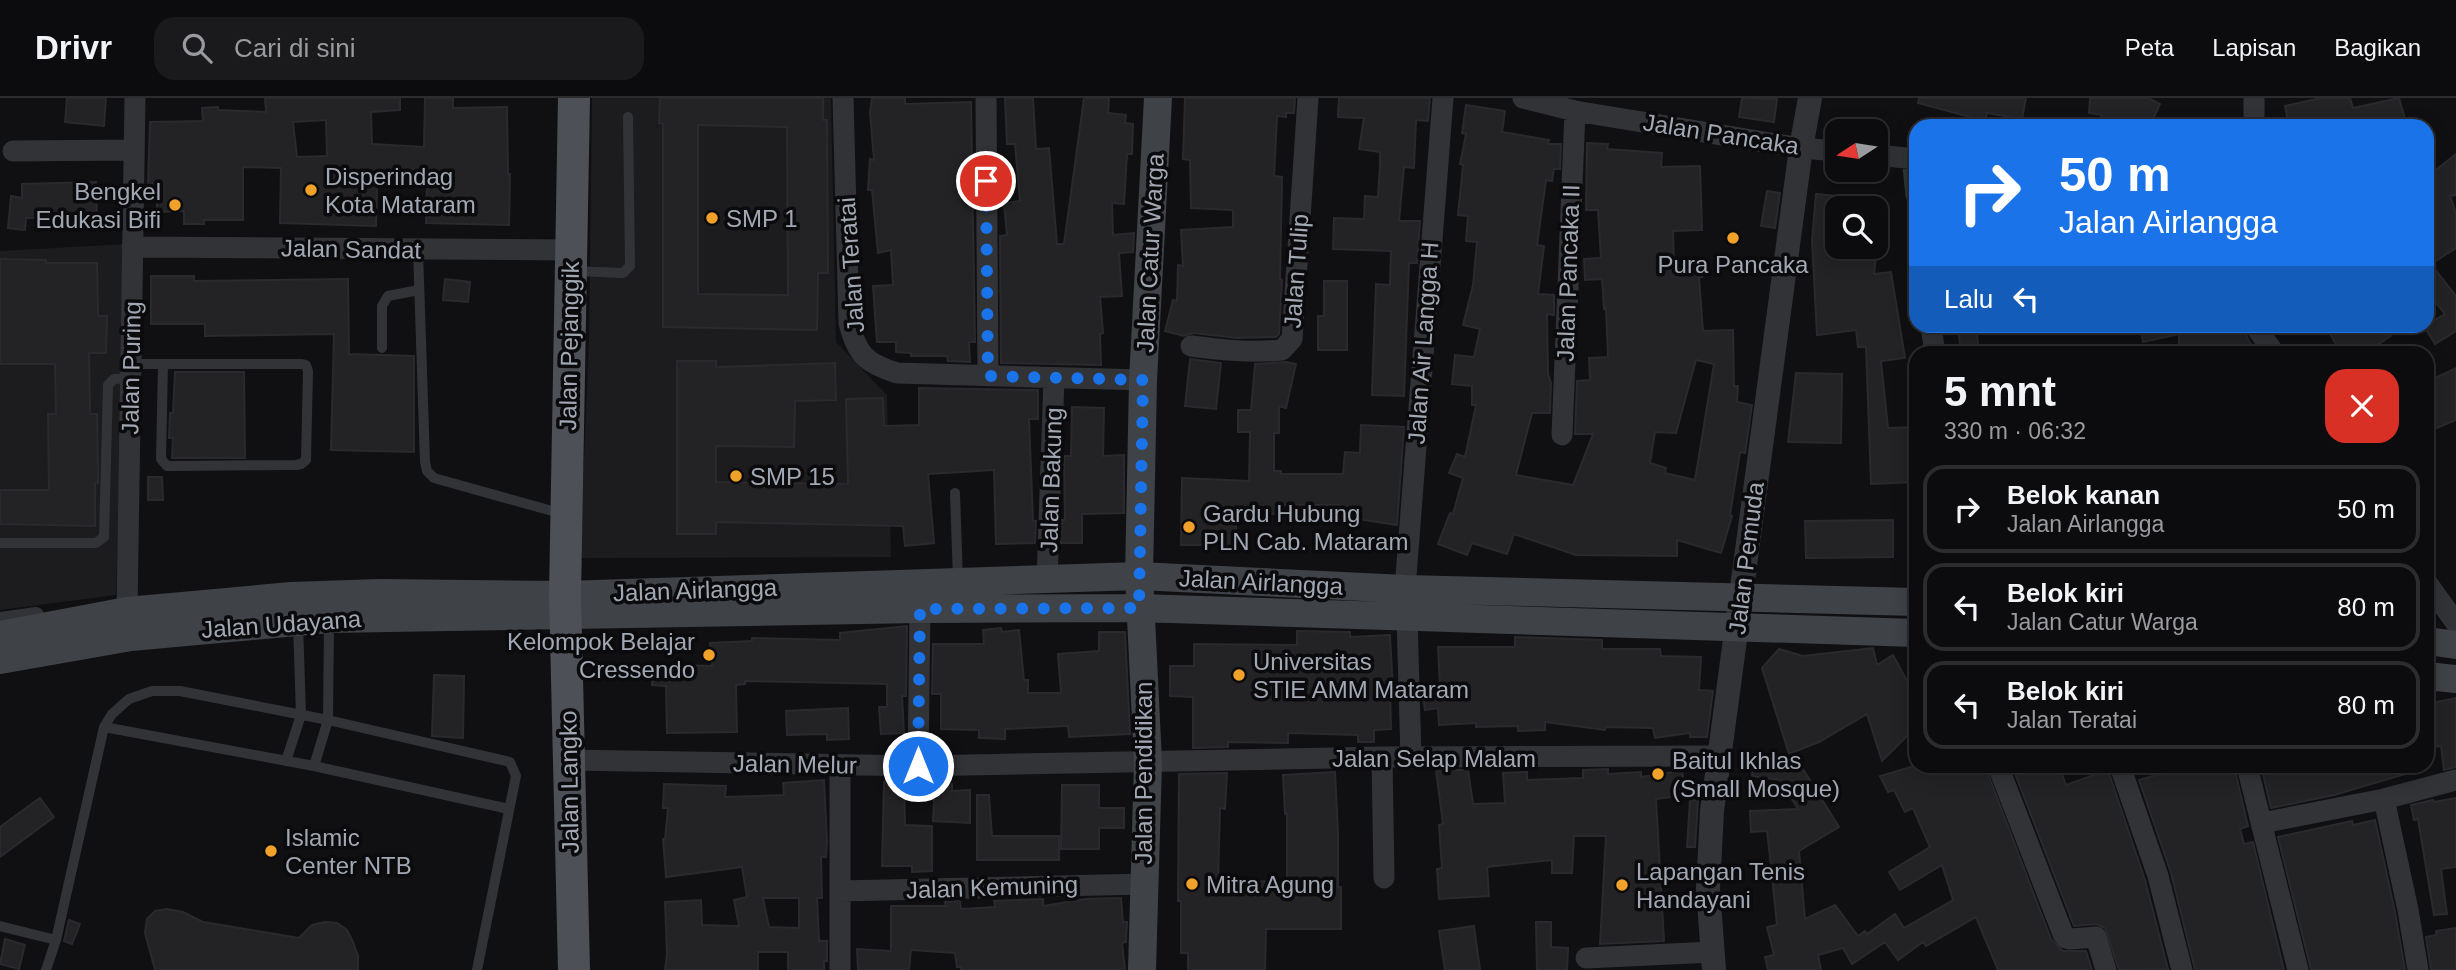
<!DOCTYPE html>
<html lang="id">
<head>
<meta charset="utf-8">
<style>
  body { margin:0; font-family:Helvetica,sans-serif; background:#1a1a1c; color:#f1f3f6; height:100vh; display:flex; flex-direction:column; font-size:26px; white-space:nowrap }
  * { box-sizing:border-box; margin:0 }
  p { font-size:23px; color:#9a9b9e }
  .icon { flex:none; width:38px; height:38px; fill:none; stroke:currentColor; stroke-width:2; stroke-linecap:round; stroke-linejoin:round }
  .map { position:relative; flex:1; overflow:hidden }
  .details { position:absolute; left:1909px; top:248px; width:525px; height:427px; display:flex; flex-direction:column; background:#0c0c0e; border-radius:21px; box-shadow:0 4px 18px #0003,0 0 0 2px #2c2c2e }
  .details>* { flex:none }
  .top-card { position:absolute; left:1909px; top:21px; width:525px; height:214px; border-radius:21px; box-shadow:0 4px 18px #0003,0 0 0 2px #2c2c2e; background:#1a73e8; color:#fff; overflow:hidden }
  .needle { width:46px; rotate:258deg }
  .controls { position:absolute; left:1825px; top:21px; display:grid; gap:14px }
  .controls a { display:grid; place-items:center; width:63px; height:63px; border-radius:14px; background:#0c0c0e; box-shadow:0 4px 18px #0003,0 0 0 2px #2c2c2e; font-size:35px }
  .pin { position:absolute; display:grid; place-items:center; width:60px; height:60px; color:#fff; margin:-30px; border:4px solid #fff; border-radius:50%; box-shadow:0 2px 7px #0007 }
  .me { position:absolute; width:77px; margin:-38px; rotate:0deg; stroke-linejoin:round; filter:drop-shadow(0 0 5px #0008) }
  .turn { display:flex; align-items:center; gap:24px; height:147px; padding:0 35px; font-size:32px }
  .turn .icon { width:91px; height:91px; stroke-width:2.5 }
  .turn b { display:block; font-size:49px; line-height:60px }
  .then { display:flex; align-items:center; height:66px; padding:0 35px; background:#0003; gap:14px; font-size:26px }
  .round { display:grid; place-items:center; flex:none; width:74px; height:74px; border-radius:21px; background:#1a1a1c }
  .overview { display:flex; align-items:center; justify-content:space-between; height:119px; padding:0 35px }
  h1 { font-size:42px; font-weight:600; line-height:52px }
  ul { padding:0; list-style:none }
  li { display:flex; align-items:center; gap:21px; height:88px; margin:0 14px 10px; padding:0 21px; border:4px solid #2c2c2e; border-radius:21px }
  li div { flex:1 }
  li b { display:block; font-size:26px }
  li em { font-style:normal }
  header { display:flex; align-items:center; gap:42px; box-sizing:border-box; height:98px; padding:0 35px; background:#0c0c0e; border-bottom:2px solid #2c2c2e }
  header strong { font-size:33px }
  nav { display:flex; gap:38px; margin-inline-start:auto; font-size:24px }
  .search { width:490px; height:63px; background:#1a1a1c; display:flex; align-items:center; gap:18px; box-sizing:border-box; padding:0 24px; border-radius:21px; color:#9a9b9e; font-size:26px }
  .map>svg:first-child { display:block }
</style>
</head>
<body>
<header>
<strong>Drivr</strong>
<div class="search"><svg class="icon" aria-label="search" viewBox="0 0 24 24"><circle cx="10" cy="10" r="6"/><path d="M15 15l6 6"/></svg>Cari di sini</div>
<nav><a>Peta</a><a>Lapisan</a><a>Bagikan</a></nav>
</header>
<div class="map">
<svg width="2456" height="872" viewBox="0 0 2456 872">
  <rect width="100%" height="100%" fill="#101012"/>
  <path fill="#1c1c1f" d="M592 0H831L836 244 887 297 891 459 580 460 589 241Z
    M127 146 116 497 0 512V153Z"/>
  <path fill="#232326" stroke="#2a2a2e" stroke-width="2" fill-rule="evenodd" d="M67 0H106L104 28 65 24Z
    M265 0H400V12L371 14 372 46 424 49 425 0H453V10L507 9 508 76H510L509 127 426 125 427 83 380 81V86H377L376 128 280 125 281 70 243 69V122H204V126H184V113L157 114V86H148L150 24 203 23 202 10 218 9V12L266 14ZM326 22 327 58 297 59 293 24Z
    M660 0H823V22H827L828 175H818L817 232 663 229V26L659 25ZM698 27 787 29 788 197 698 196Z
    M872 0H905V6L971 4 975 244H969L970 264 948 263 947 258H911V255L896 254V244H877L873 188 893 187 891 152 878 155 872 92H868L870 61 874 62 870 14Z
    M1005 0H1033L1036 51 1049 50 1057 146H1064L1084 0H1109L1108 15 1126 17 1125 25 1133 26 1132 56H1127L1124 106 1112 105 1113 137 1134 135 1133 154 1119 155 1122 198 1100 199 1103 235 1100 236 1101 267 1001 265 1000 138 1007 137 1004 105 1020 103 1015 46H1007Z
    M1185 0H1295L1294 15H1286V19L1277 18 1274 78 1282 79 1280 181 1282 182 1279 236 1276 239 1237 240 1193 235 1184 238 1165 233 1173 202 1177 203 1178 167 1183 168 1181 132 1233 129V112L1191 110 1190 62 1183 61Z
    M1339 0H1430L1428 23 1416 22 1414 70 1404 69 1399 123H1420L1417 165H1409L1404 298 1372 297 1376 186 1390 187 1391 153 1333 151 1334 120 1364 121 1365 98 1378 99 1380 68V54L1359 51 1364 20 1338 19Z
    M1742 0 1777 1 1774 24 1739 19Z
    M1919 0H2026L2022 21 1987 15 1985 23 1918 5Z
    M2090 0H2148L2160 6 2150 28H2098L2102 17 2089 15Z
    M2321 0H2350L2353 10 2399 0 2407 28H2289L2285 8Z
    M1466 7 1505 13 1502 34 1549 42 1548 46H1561L1560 71H1554L1552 83 1546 82 1537 147 1544 148 1538 196 1554 197V217L1547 216 1548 276 1551 285 1550 315H1532L1516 377 1573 387 1593 336H1575L1577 283 1590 282 1589 260 1608 259 1606 210 1604 211 1602 181 1585 182 1584 161 1601 160 1598 112H1586L1587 45 1608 46 1607 51 1662 55 1661 69 1700 68 1702 132 1673 133 1674 165 1699 161 1702 179H1699L1703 233 1733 232 1734 288H1738L1737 304 1752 307 1745 355 1740 354 1730 417 1732 418 1721 455 1677 442V458L1576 457 1514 436 1507 456 1472 445 1467 457 1438 446 1450 415 1453 416 1463 380 1449 375 1457 356 1465 359 1476 307H1472V288L1452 286 1455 257 1474 259 1480 231 1463 227 1473 187 1477 144 1466 143 1468 118 1458 117 1463 67 1460 66 1466 36 1462 35ZM1696 262 1714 266 1695 382 1665 375 1666 370 1650 365 1655 334 1676 335Z
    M2456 56V97L2450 98 2456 115V150L2431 166 2456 198V233L2435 246 2424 228 2445 216 2427 194V79Z
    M96 84 97 119 26 120 25 132 8 130 11 98 22 100V86Z
    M1767 93 1780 95 1775 130 1761 128Z
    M1816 96 1838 98V149H1877L1874 176 1891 174 1905 260 1881 263 1888 330 1916 329V384L1871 386 1866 249H1858L1856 232 1817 237 1812 142Z
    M0 161 46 162V165H97L98 218H107L106 255H89L90 316H97L98 376V385H95V428L0 426V392H49L48 316H56L55 266H0Z
    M151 178H194V183L348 181 349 256 414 258V354L331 352 334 236 205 238V226H151Z
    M445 181 470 184 468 204 443 202Z
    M1324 183H1347V252H1318V218H1324Z
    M1958 228H1976L1979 256H1961Z
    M2140 228H2210V234L2242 230 2253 250 2195 256V250H2179V236L2143 244Z
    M2325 228H2384L2391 238 2363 256H2342Z
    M1190 261 1221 265 1216 311 1185 308Z
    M677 263H716V269L835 265 836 302 795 303 794 349 716 348V384L848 386 846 301 883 300 884 328 919 327V290L1038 292V321H1029L1033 423H1036L1035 445 996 446 994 372 928 376 934 445 905 448 903 428 716 424V436H677Z
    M1286 264 1296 266 1286 310 1279 308V335H1274V373H1281V376H1343L1345 354 1360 355 1361 327 1404 329 1397 427 1338 418 1339 407H1280V416L1236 415V447H1181L1182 380 1249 383 1250 334H1238V312H1251L1255 266Z
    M2456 270V322L2427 334V284Z
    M175 274H244L245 360H172L173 340H169L170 315H173Z
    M1796 275 1842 276 1841 345 1788 344Z
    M1072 309 1104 310 1103 358 1124 357V415L1082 416V445H1061L1062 422H1065L1064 358H1071Z
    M148 379H162L163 402H148Z
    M1893 422V459L1806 460 1805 423Z
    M907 528 906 598H902L904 635 881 636 879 609H887V586L745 583V586L736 587 737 634 667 635 666 588 652 587V566L712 568 710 545 752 543V540L840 542V535Z
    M1001 530 1002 534 1019 532 1024 582H1028V595H1061L1058 556 1099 553V534H1125L1130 636 1069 639 1068 628 1005 631V641L979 640V632L941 631V596H932L933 546H984L983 532Z
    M1297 533 1350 534V539L1390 537 1393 594H1390L1391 631 1374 632V644H1358V637L1288 635V645L1228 644V649L1193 650V599L1170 598V568H1194V546L1297 547Z
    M1515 539 1602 542V551H1660L1661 558 1701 559 1699 592 1713 593 1707 639H1690V635L1655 640 1653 630 1606 629 1605 632 1545 624V632L1518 633V628L1476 629V625L1439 627 1438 610 1425 612 1422 591 1440 588 1438 549H1515Z
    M1873 550 1877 567 1893 557 1913 594 1916 593V629L1882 663 1867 616 1819 644 1789 656 1762 570 1779 551 1803 558Z
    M434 577 464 578 463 640 432 638Z
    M2456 600V669L2444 672 2441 648 2427 650V606Z
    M848 610 849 641 827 642V636L787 637 786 613Z
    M1754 658 1796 660 1839 729 1799 753 1805 821 1835 807 1858 838 1865 833 1867 836 1895 816 1904 830 1953 802 1942 767 1900 792 1889 774 1930 749 1913 710 1905 714 1894 692 1888 694 1880 678 1914 668H1960L1963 675 1985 668 2051 841 2063 853H2086L2092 872H1998L1976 819 1926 848 1923 844 1898 862 1885 844 1852 866 1843 850 1818 857 1821 872H1768L1765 859 1774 857 1767 829 1777 827 1771 768 1767 733 1751 734 1750 713 1798 711 1780 682 1752 678Z
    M2012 668H2059L2066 687 2108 672 2145 782 2168 871 2119 872 2105 830 2096 826 2074 828Z
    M2189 668H2234L2248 728 2240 731 2244 746 2253 744 2284 872H2195L2171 775 2139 682Z
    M2261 668H2414L2415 673 2334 697 2271 710Z
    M1608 671V676L1641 674V679L1682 673 1686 697 1656 701 1664 843 1600 846 1606 738H1574L1572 775H1552V762L1487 769 1489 798 1439 801 1437 771 1442 770 1439 727 1443 726 1436 672H1468L1473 706 1505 705 1503 675 1527 674V682L1583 680V672Z
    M1335 674 1338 735V789H1341V831H1266L1265 872H1188V855H1181V803H1178L1179 676 1227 675 1225 711 1220 710 1218 784 1287 783V715L1285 716 1283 677Z
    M909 681H931V692H909Z
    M824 682 827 743 826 759H821L822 800H817L819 843H827V863H824V872H788V854H758V872H665L667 856 665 804 701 802 702 827 739 828 734 802 747 799 742 769 666 779 663 741H665L668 710H663L664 686 726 688 725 699 784 697 783 685ZM763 800H799V830L769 829Z
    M884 684H904L905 727 932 728V773L912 774V768H882Z
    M935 685 952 686V693L970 692V725L933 723Z
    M1062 687H1099V710H1124V730H1099V751H1061Z
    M977 697H989L992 738H1059V762H977Z
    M40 700 54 719 0 759V729Z
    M2456 700V769L2441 771 2447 816 2434 817 2418 721 2414 722 2411 707 2433 702 2434 704Z
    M1690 702H1698L1695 749H1687Z
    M2375 722 2395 814 2405 872H2311L2278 739 2352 723 2353 727Z
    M1121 800 1123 824H1127L1126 844 1122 845 1125 872H961V869H957L955 855 911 852 909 872H858L857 851 891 853V808H946L945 804 960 803 961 811 995 809 994 803 1043 801V808L1086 801Z
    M167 811 183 814 203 824 299 840 312 827 325 824 337 825 347 832 353 844 358 858V872H155L145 835 147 821 155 813Z
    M69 822 80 826 72 846 64 843Z
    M1536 824H1551V849L1568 850 1567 872H1537Z
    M1474 828 1480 872H1445L1439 833Z
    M2456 830V872H2431L2426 839 2437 837 2436 833Z
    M5 841 25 847 19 871 0 866Z"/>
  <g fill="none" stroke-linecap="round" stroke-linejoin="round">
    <path stroke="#313337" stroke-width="10" d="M418 152 425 364 427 373 434 380 563 416
      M573 173 623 175 630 168 628 19
      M382 250V208L388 198 419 192
      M131 266H302L306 267 308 273 306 362 301 366 296 367 167 368 161 361 163 266
      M955 395 958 483
      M0 445H96L104 439 108 287 114 281 131 280
      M104 629 314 668 509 711
      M286 663 301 617 298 525
      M314 668 328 622 329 523
      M0 828 56 842
      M46 872 56 842 104 629 112 616 129 601 152 593H180L328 622 510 664 516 678 477 872"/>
    <path stroke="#313337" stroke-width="16" d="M0 522 36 517"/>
    <path stroke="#313337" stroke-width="21" d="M843 0 849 225C857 256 865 265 897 275L1143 282
      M986 0 988 278
      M1523 0 1575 13 1801 50 1838 53
      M2254 28V0
      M13 53 134 52
      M1876 57 1916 61
      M1912 60 1916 97
      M132 149 570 152
      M1931 228 1935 256
      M2255 228 2275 256
      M1191 248C1222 252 1251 255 1282 252L1292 241 1308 0
      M1562 337 1575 13
      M1047 483 1054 280
      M2427 485 2456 525
      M1405 491 1443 0
      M1407 520 1411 660
      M129 526 127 513 135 0
      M1382 659 1384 780
      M568 662 918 668 1382 659 1721 658
      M840 668V872
      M918 668 920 511
      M1998 668 2063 836 2066 840 2070 841 2096 839 2106 872
      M2120 668 2158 778 2182 872
      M2247 668 2298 872
      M2384 701 2408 812 2418 872
      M2262 725 2384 701 2456 682
      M840 793 1144 786
      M1586 860 1712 854"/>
    <path stroke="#313337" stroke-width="24" d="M1714 872 1708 791 1712 713 1801 50 1810 0"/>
    <path stroke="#3f4247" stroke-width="28" d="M0 537 127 513 291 498 379 495 565 497 1139 478 1405 491 1916 504
      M2427 543 2456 547
      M0 562 131 539 329 521 920 511 1139 510 1916 535
      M2427 578 2456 581
      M1142 872 1148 664 1139 478 1143 282 1158 0"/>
    <path stroke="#4d5056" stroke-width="32" d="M574 872 565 497 574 0"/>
  </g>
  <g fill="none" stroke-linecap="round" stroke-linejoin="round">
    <path stroke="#1a73e8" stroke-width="12" stroke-dasharray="0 21.6" d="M918 668 920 511 1139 510 1143 282 988 278 986 83"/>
  </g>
  <g fill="#f0a12a" stroke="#0b0b0d" stroke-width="2.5">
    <circle cx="311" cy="92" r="7"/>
    <circle cx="175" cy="107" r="7"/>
    <circle cx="712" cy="120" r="7"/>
    <circle cx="1733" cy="140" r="7"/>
    <circle cx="736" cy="378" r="7"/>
    <circle cx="1189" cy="429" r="7"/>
    <circle cx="709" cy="557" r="7"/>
    <circle cx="1239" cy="577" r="7"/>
    <circle cx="1658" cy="676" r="7"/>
    <circle cx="271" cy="753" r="7"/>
    <circle cx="1192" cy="786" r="7"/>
    <circle cx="1622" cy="787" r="7"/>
  </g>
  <g text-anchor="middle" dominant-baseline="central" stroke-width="7" stroke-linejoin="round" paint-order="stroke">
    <g font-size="24" fill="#a1a8b3" stroke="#0b0b0d">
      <text transform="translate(1721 36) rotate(9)">Jalan Pancaka</text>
      <text transform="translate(351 151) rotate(1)">Jalan Sandat</text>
      <text transform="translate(1150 155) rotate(-87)">Jalan Catur Warga</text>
      <text transform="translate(851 167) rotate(-94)">Jalan Teratai</text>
      <text transform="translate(1296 173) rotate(-86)">Jalan Tulip</text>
      <text transform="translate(1568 175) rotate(-88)">Jalan Pancaka II</text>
      <text transform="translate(1423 245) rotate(-86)">Jalan Air Langga H</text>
      <text transform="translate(569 248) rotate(-89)">Jalan Pejanggik</text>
      <text transform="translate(131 270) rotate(-89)">Jalan Puring</text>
      <text transform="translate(1051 382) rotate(-88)">Jalan Bakung</text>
      <text transform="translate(1746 460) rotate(-83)">Jalan Pemuda</text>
      <text transform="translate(1261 484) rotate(3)">Jalan Airlangga</text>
      <text transform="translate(695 492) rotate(-2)">Jalan Airlangga</text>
      <text transform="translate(281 526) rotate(-4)">Jalan Udayana</text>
      <text x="1434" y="660">Jalan Selap Malam</text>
      <text transform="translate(795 666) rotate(1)">Jalan Melur</text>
      <text transform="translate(1143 675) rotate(-90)">Jalan Pendidikan</text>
      <text transform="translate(569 684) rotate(-91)">Jalan Langko</text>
      <text transform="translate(992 789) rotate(-2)">Jalan Kemuning</text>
    </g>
    <g font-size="24" fill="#a1a8b3" stroke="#0b0b0d" text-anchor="start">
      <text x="325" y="78">Disperindag<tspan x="325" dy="28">Kota Mataram</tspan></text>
      <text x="161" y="93" text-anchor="end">Bengkel<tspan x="161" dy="28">Edukasi Bifi</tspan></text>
      <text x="726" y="120">SMP 1</text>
      <text x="1733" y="166" text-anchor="middle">Pura Pancaka</text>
      <text x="750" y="378">SMP 15</text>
      <text x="1203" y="415">Gardu Hubung<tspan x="1203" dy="28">PLN Cab. Mataram</tspan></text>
      <text x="695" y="543" text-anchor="end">Kelompok Belajar<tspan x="695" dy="28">Cressendo</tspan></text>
      <text x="1253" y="563">Universitas<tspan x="1253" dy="28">STIE AMM Mataram</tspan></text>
      <text x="1672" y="662">Baitul Ikhlas<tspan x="1672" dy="28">(Small Mosque)</tspan></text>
      <text x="285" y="739">Islamic<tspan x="285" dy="28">Center NTB</tspan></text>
      <text x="1636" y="773">Lapangan Tenis<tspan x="1636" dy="28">Handayani</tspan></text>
      <text x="1206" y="786">Mitra Agung</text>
    </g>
  </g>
</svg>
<div class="controls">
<a><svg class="needle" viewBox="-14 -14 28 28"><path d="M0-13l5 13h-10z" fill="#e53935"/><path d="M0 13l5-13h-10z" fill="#9a9b9e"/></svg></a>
<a><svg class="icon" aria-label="search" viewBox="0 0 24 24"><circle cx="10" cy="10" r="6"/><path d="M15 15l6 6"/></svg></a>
</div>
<div class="pin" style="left:986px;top:83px;background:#d93025"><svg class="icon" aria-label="arrive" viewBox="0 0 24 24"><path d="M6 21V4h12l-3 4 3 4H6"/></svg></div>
<svg class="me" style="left:918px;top:668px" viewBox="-20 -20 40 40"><circle r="17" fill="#1a73e8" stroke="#fff" stroke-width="3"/><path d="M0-11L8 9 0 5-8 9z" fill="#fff"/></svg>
<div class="top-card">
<div class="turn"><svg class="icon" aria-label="right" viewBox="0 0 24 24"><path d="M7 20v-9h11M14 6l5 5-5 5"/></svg><div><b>50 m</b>Jalan Airlangga</div></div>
<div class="then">Lalu<svg class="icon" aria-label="left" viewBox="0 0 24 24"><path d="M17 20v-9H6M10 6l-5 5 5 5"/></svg></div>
</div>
<section class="details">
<div class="overview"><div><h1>5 mnt</h1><p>330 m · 06:32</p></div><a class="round" style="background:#d93025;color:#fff"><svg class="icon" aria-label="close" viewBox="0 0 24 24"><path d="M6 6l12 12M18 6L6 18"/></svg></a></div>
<ul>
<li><svg class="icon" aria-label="right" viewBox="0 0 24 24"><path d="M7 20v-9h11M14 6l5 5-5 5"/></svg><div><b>Belok kanan</b><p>Jalan Airlangga</p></div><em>50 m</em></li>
<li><svg class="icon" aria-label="left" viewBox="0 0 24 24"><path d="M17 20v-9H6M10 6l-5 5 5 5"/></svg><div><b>Belok kiri</b><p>Jalan Catur Warga</p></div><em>80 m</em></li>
<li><svg class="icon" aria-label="left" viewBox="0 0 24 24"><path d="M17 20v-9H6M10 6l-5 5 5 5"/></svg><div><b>Belok kiri</b><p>Jalan Teratai</p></div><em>80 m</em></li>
</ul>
</section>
</div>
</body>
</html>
